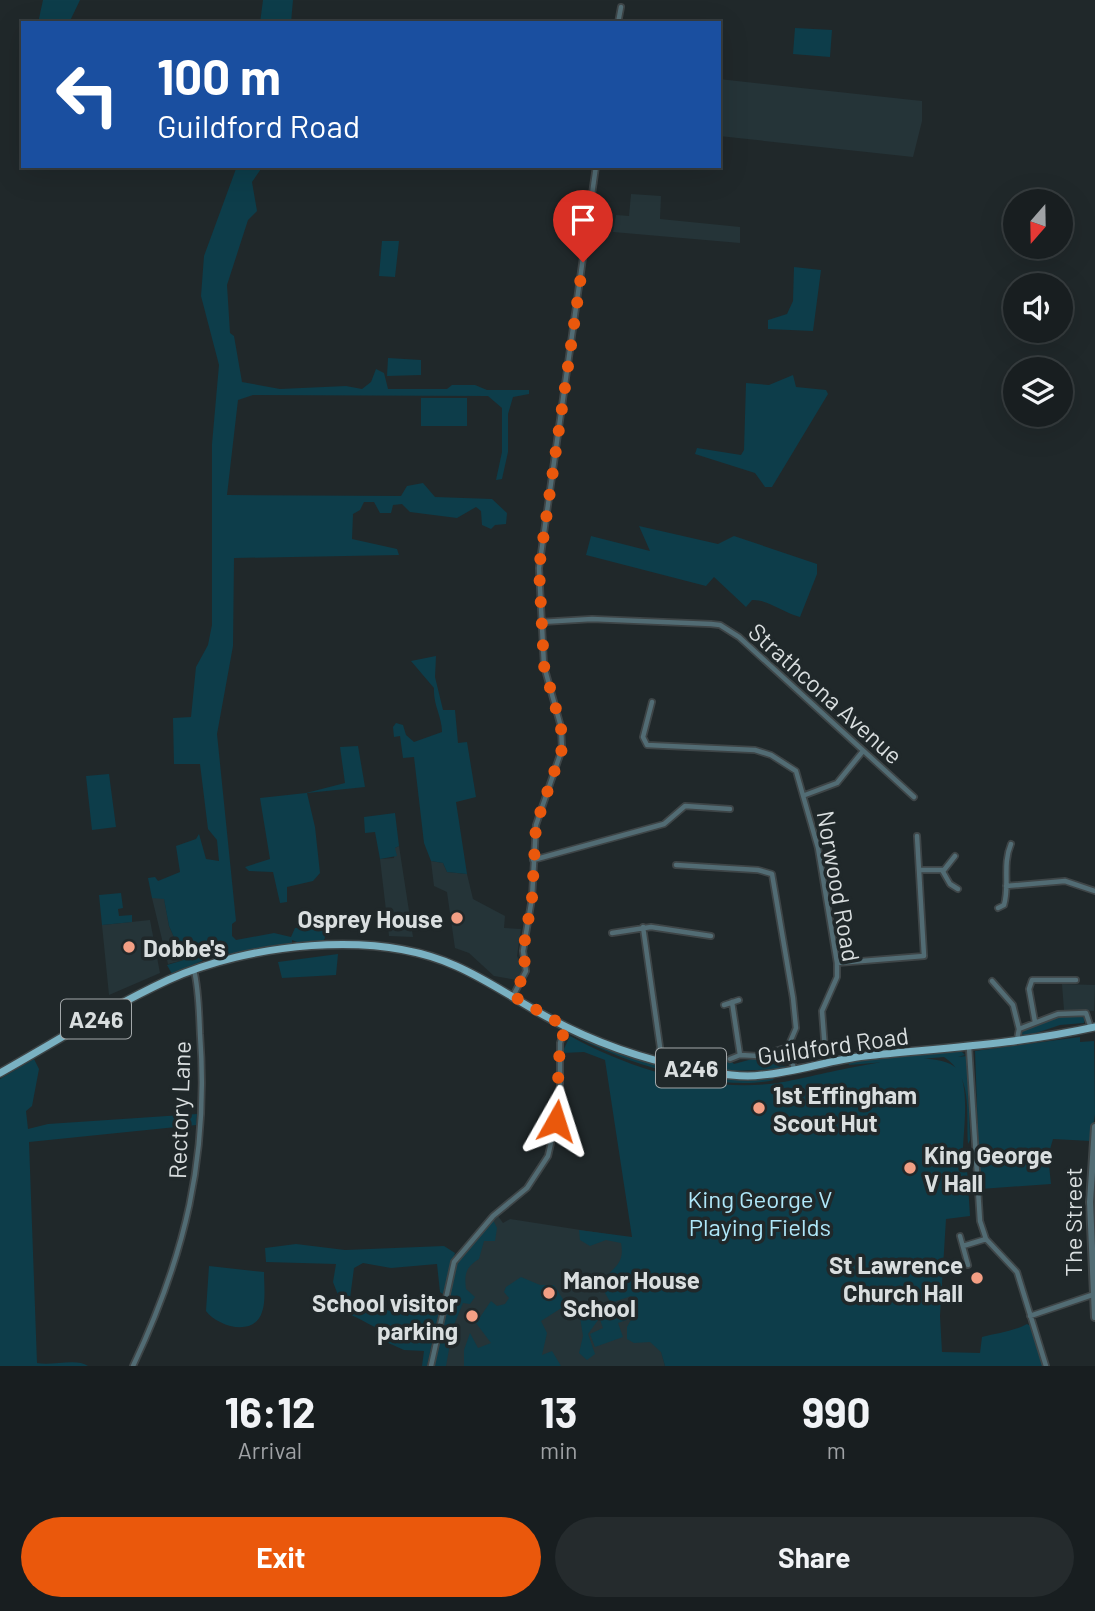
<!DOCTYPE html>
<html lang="en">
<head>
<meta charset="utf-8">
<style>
  body { margin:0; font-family:Barlow,sans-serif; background:#252b2d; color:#f1f3f6; height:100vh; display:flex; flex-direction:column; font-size:26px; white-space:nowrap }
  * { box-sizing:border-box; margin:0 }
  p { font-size:23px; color:#9fa2a5 }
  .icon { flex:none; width:38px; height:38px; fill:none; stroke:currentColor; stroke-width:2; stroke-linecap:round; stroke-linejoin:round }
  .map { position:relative; height:1366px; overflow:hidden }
  .side { display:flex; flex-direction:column; background:#181e20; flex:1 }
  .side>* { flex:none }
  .guide { position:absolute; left:21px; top:21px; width:700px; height:147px; border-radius:0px; box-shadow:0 7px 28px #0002,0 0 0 2px #363c3e; background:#1a4fa0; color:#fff; overflow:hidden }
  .needle { width:46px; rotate:200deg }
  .controls { position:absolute; left:1003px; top:189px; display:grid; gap:14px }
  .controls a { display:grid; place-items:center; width:70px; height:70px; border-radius:50%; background:#181e20; box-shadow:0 7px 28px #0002,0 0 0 2px #363c3e; font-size:35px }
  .pin { position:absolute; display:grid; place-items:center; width:60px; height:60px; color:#fff; margin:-72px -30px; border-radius:50% 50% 50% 0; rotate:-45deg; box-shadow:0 0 7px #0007 }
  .pin .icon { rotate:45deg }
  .me { position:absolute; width:77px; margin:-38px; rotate:6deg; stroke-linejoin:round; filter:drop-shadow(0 0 5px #0008) }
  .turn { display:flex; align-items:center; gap:24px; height:147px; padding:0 21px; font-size:32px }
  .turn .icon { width:91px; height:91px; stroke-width:2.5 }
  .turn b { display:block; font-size:49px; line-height:60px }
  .eta { display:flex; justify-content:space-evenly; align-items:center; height:119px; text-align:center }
  .eta b { font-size:42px; font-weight:700; line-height:49px }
  .cta { display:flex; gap:14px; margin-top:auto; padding:14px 21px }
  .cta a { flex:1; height:80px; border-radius:42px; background:#ea580c; color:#fff; font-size:28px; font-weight:700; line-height:80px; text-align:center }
  .cta a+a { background:#252b2d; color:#f1f3f6 }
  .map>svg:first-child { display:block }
</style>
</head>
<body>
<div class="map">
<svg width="1095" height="1366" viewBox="0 0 1095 1366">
  <rect width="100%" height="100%" fill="#20282a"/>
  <path fill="#253438" d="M719 79 922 101V121L913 157 719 136Z
    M631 194 661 196 660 219 740 227V243L613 232 616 215 629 216Z
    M399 846 413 937 389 936 380 859 394 858 395 848Z
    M431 861 443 863 447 872 467 874 473 899 505 916 504 928 521 929 517 956 523 969 517 980 494 976 469 953 455 948 447 892 434 886Z
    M152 898H164L169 926 184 960 168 964Z
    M150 920 160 973 109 995 102 925Z
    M1062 984 1095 985 1094 1011 1064 1010Z
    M498 1216 503 1223 510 1219 632 1238 665 1366H434L456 1264Z"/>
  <path fill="#0d3d4a" d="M43 0H80L69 23H38Z
    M263 0H293L291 23H260Z
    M795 28 832 30 830 57 793 54Z
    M237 166H263L252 182 257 211 248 220 227 285 230 333 234 336 242 382 280 389 346 386 362 389 371 382 376 369 384 373 388 389H447L452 385H475L487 390H529V394L513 397 508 414V452L502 479 496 480 502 452V408L488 396 253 395 238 400 227 495 401 496 407 486 423 483 435 497 492 499 507 513 506 524 495 525 491 529 482 525 481 511 476 507 457 518 410 512 402 504 393 505 391 513H380L374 502H364L360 510 353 514 352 539 397 549 399 555 234 558 233 646 217 734 236 921 232 924V936L236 940 274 933 291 937 295 928 317 926 324 932 325 938 323 941 302 944 292 940V945L222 957 210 952 202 961 172 974 167 965 184 960 169 926 164 899 152 898 148 878 155 877 158 881 180 872 176 846 196 839 199 834 206 859 219 861 217 840 208 829 200 764H174L173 718 191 717 196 667 208 645 212 625V444L219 365 201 296 204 256Z
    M382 241H399L395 277 379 276Z
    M794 267 821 270 813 331 768 329V320L787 314 793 301Z
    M388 358 421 360V375L387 376Z
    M793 375 796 387 826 390 828 394 772 487H765L755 473 695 454 697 448 741 455 744 450 746 383 769 385Z
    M421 398H467V426H421Z
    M639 526 718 544 734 536 817 564V574L800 617C784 613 767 599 752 600L746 607 714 577 706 586 586 555 591 536 650 551Z
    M436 656 435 677 443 710H455L458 743 467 742 476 797 456 802 467 874 447 872 443 863 431 861 424 843 414 757 403 758 400 736 394 737 393 727 396 723 403 725 406 735 414 742 442 732C442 716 433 705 434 688L411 661Z
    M358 746 365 787 307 793 315 827 320 873 313 881 287 887V902L280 903 273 872 249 871 245 867 270 859 260 798 306 793 345 783 340 747Z
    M109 774 116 827 92 830 86 776Z
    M395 813 399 846 395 848 397 856 380 859 375 832 365 833 364 817Z
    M121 893 123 908 118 909 119 916 132 915V922L102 925 99 895Z
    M338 954 336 975 282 978 278 962Z
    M1080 1016 1085 1018 1084 1023 1060 1025 1027 1036 1021 1034C1032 1020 1062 1015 1080 1016Z
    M572 1035 629 1057 665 1066 771 1077 774 1080C717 1093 622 1062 572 1035Z
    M570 1036C628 1068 702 1091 769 1084 805 1081 929 1041 956 1068 971 1084 963 1132 963 1151L966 1153 970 1216 946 1219 940 1316 942 1352 980 1353 982 1337C997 1333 1012 1332 1027 1324L1031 1326 1043 1366H665L661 1352 650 1342 634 1343 627 1339V1327L632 1318 618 1323 623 1337 595 1347 590 1334 603 1328 598 1314 627 1304 633 1318 638 1305 631 1296 611 1303 605 1293 607 1275C619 1265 624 1259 621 1243L606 1240 590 1246 580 1240 579 1230 632 1237 605 1060 584 1052 562 1053Z
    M1080 1037V1042L1094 1041 1095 1114 1091 1141 1053 1139 1048 1156 1051 1184 980 1189 975 1051Z
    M666 1049 680 1055 725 1056 734 1064 781 1051 788 1060 787 1064 777 1067 786 1066 783 1069 730 1071 670 1061 667 1058 679 1060 669 1056Z
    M961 1051 965 1055 958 1057 967 1056 970 1140 968 1144C966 1111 973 1076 944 1057L849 1065 848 1061Z
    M34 1059 39 1069 32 1106 26 1111 28 1129 48 1124 197 1114 196 1125 29 1142 37 1363C52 1366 77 1358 88 1366H0V1079Z
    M493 1220 497 1228 495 1241H484L479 1259C466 1267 464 1274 466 1289L475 1297 470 1304 463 1303 453 1327 446 1366H434L456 1264Z
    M296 1244 345 1250 444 1246 455 1253 443 1294 440 1292 437 1264 391 1268 363 1263 354 1268 349 1306H373L408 1316 409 1313 427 1311 432 1297 442 1298 427 1366H422L424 1351 404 1350 384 1341 379 1329C366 1323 347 1311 334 1309L332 1299 338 1295 333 1282 336 1264 266 1262 265 1248Z
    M209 1266 264 1272C264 1284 266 1301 262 1312 254 1338 217 1326 206 1311Z
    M521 1277 540 1285H554L564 1301 563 1307 541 1321 547 1333 542 1355 552 1351 561 1366H464V1350L470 1333 478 1348 491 1343 476 1323 491 1301 497 1306 505 1304 509 1298 504 1292 506 1287Z
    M582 1305 598 1320 588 1334 595 1354 587 1360 579 1353 583 1336 579 1311Z"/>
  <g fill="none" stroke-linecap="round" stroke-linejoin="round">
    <g stroke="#3e4547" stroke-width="8">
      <path id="minor" d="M618 23 621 7
        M541 622 592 619 711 624 720 625 739 637 914 797
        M652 702 643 737 647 745 755 750 771 755 796 771 818 848 837 963V977L822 1011 826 1063
        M805 795 837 783 863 751
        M533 860 664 824 685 806 730 809
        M676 865 758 870 772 874 793 998 796 1028 788 1047 794 1069
        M919 870H944L955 856
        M942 870 950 884 958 889
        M1006 886 1065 881 1095 891
        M998 908 1004 905C1010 885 1002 865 1011 844
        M643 927 660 1047 658 1061
        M612 933 651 927 711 936
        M837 963 924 956 917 836
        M992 981 1013 1005 1019 1029
        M513 996 526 971 523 951 532 898 536 825 562 749 561 727 544 666 539 568 596 166
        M732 1002 740 1055
        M724 1005 739 1000
        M1035 1022 1029 989 1032 980H1076
        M1017 1040 1019 1029 1058 1014 1086 1013 1091 1028
        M969 1047 980 1221 986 1239 1017 1272 1046 1366
        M730 1059 740 1055 759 1056 788 1047
        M960 1236 968 1265
        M963 1246 986 1239
        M1030 1316 1092 1295
        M133 1366C185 1256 209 1157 200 1034 199 1013 199 991 194 970
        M431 1366 454 1262 493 1216 527 1188 548 1156 560 1103V1043L565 1027"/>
    </g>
    <g stroke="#3e4547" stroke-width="10">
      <path id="tertiary" d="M1095 1127 1090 1202 1095 1317"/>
    </g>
    <g stroke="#3e4547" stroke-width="10">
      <path id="primary" d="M0 1073C55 1042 110 1007 168 980 248 944 374 929 456 966 488 980 516 1000 547 1017 593 1042 641 1059 693 1069 716 1073 740 1078 762 1075 797 1072 830 1060 865 1056 942 1048 1019 1044 1095 1027"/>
    </g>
    <use href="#minor" stroke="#526c74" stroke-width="4.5"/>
    <use href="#tertiary" stroke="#526c74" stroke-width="6"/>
    <use href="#primary" stroke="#7ab1c2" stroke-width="7"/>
  </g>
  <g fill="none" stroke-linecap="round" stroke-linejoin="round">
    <path stroke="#ea580c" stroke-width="12" stroke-dasharray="0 21.6" d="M556 1121 560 1043 566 1027 513 996 526 971 523 951 532 898 536 825 562 749 561 727 544 666 539 568 583 262"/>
  </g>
  <g fill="#f39f84" stroke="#20282a" stroke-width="2.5">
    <circle cx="457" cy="918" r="7"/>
    <circle cx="129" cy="947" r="7"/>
    <circle cx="759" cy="1108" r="7"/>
    <circle cx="910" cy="1168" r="7"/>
    <circle cx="977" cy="1278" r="7"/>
    <circle cx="549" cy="1293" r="7"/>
    <circle cx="472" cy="1316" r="7"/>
  </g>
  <g text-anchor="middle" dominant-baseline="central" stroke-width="7" stroke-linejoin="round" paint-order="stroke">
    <g fill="#20282a" stroke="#a2a7a9" stroke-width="2">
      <rect x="61" y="999.5" width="70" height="39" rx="5"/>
      <rect x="656" y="1048.5" width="70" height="39" rx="5"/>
    </g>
    <g font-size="23" font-weight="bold" fill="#d9dedf">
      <text x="96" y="1019">A246</text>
      <text x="691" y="1068">A246</text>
    </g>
    <g font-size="24" fill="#d9dedf" stroke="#20282a">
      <text transform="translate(826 693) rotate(42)">Strathcona Avenue</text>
      <text transform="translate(839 886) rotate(80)">Norwood Road</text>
      <text transform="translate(833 1045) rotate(-8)">Guildford Road</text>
      <text transform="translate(179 1110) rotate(-88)">Rectory Lane</text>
      <text transform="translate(1072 1222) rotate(-90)">The Street</text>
    </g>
    <g font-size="24" font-weight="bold" fill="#d9dedf" stroke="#20282a" text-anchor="start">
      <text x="443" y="918" text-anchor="end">Osprey House</text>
      <text x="143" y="947">Dobbe's</text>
      <text x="773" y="1094">1st Effingham<tspan x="773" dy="28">Scout Hut</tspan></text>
      <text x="924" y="1154">King George<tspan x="924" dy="28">V Hall</tspan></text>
      <text x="963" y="1264" text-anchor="end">St Lawrence<tspan x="963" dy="28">Church Hall</tspan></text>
      <text x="563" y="1279">Manor House<tspan x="563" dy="28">School</tspan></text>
      <text x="458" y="1302" text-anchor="end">School visitor<tspan x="458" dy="28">parking</tspan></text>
    </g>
    <g font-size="24" fill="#afe7f9" stroke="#20282a">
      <text x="760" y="1198">King George V<tspan x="760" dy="28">Playing Fields</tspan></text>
    </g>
  </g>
</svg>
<div class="controls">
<a><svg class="needle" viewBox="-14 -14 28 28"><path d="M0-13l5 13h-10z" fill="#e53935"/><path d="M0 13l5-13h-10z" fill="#9fa2a5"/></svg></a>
<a><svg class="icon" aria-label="sound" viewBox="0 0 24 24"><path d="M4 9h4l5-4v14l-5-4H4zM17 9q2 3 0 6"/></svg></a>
<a><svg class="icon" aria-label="layers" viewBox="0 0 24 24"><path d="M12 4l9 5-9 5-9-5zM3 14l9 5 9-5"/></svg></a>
</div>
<div class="pin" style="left:583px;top:262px;background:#d93025"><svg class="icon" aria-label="arrive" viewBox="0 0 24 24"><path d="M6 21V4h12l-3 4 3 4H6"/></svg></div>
<svg class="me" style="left:556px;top:1121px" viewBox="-20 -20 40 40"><path d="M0-17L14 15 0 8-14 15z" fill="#ea580c" stroke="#fff" stroke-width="4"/></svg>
<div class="guide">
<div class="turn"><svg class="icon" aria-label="left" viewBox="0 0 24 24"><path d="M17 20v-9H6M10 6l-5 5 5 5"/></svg><div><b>100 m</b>Guildford Road</div></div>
</div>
</div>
<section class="side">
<div class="eta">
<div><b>16:12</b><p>Arrival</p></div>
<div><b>13</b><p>min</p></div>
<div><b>990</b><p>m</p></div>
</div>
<div class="cta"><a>Exit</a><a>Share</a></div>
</section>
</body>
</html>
